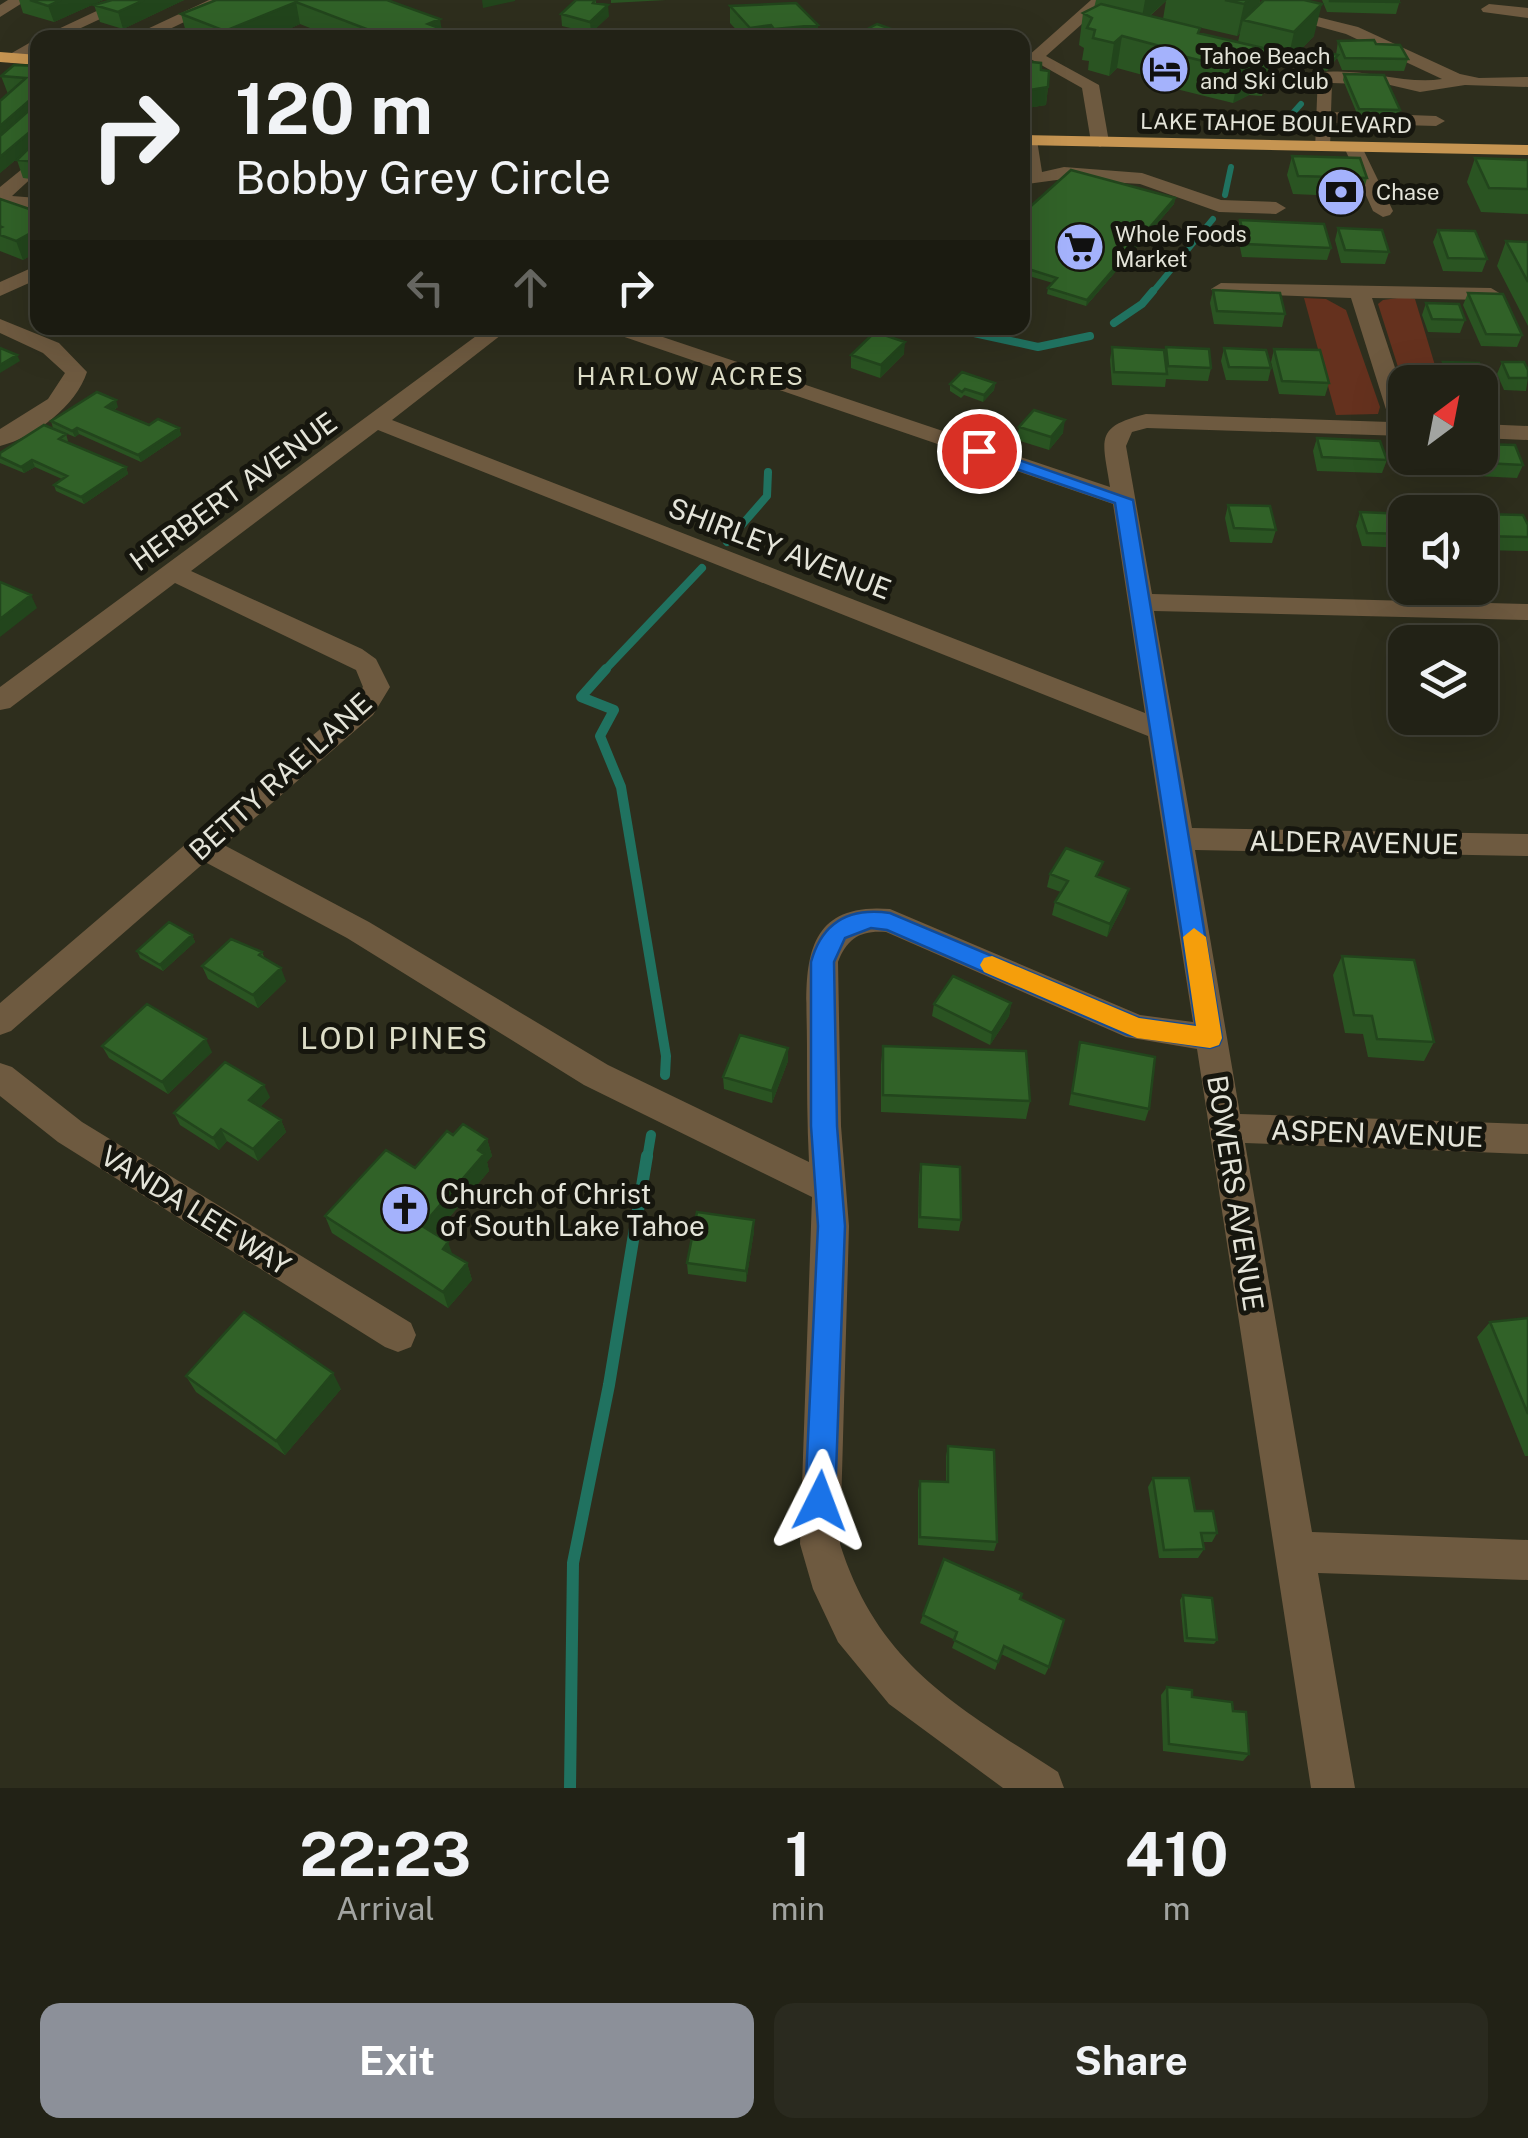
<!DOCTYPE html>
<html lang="en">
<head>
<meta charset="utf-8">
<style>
  body { margin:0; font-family:"Public Sans",sans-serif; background:#2a2a1f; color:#f1f3f6; height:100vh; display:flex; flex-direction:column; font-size:38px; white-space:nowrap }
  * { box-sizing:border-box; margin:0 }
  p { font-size:32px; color:#a2a4a1 }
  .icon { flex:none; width:55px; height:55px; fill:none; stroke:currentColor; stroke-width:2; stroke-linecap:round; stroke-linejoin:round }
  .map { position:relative; height:1788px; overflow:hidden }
  .side { display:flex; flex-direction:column; background:#222216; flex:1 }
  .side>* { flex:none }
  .guide { position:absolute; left:30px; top:30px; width:1000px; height:305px; border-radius:20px; box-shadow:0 10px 40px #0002,0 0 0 2px #3f3f35; background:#222216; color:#f1f3f6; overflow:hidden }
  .needle { width:65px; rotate:32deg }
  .buttons { position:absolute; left:1388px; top:365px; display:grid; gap:20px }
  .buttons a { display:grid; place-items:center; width:110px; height:110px; border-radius:20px; background:#222216; box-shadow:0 10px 40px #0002,0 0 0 2px #3f3f35; font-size:50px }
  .pin { position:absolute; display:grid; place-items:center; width:85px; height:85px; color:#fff; margin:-42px; border:5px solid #fff; border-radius:50%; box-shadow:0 2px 10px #0007 }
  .me { position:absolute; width:110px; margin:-55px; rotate:3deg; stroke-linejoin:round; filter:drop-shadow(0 0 8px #0008) }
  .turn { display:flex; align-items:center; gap:35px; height:210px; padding:0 40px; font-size:45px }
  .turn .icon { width:130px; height:130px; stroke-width:2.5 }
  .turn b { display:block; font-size:70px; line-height:85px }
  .lanes { display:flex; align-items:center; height:95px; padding:0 40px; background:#0003; justify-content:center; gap:50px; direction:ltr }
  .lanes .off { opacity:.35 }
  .eta { display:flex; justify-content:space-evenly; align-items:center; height:170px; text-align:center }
  .eta b { font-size:60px; font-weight:700; line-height:70px }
  .button { display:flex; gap:20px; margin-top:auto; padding:20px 40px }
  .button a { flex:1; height:115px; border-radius:20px; background:#8c9099; color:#fff; font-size:40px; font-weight:700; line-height:115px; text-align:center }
  .button a+a { background:#2a2a1f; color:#f1f3f6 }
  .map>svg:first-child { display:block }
</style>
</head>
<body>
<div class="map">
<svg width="1528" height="1788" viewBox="0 0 1528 1788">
  <rect width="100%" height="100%" fill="#2e2e1d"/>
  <path fill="#65311e" d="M1405 297 1415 299 1440 382H1405V389L1378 304 1383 300Z
    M1304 298 1326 299 1346 310 1380 407 1378 414 1336 415Z"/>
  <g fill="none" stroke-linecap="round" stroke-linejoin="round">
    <path stroke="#207260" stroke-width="6" d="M1284 123 1301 104
      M1225 195 1231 167
      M1151 294 1213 219"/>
    <path stroke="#207260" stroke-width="8" d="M1114 323 1142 304 1153 291
      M951 328 1038 347 1090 336
      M727 542 767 496 768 472
      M604 671 702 568"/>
    <path stroke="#207260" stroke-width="10" d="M606 669 581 697 614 710 600 736 621 787 666 1056 665 1075
      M647 1159 651 1135"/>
    <path stroke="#207260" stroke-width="12" d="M570 1788 573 1563 609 1385 647 1156"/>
    <path fill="#6e5a40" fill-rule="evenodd" d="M8 0H27L0 17V5Z
      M120 0H141L68 34 54 31Z
      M209 0H230L151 38H128Z
      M1091 0H1109L1046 56 1099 85 1109 142 1100 147 1091 142 1082 88 1027 57Z
      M1221 0H1249L1358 27 1460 74 1479 78 1528 77V87L1465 85 1420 92 1390 85 1332 83 1331 112 1436 116 1445 121 1436 126 1331 123 1330 146 1321 151 1315 150 1318 73C1360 66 1402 85 1442 79L1346 34Z
      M1489 4 1528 8V18L1483 12 1481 9Z
      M38 38V50L11 63 3 58Z
      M1022 136 1037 140 1042 172 1064 167 1142 173 1221 200 1276 202 1286 208 1276 214 1219 212 1140 184 1064 179 1027 184Z
      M1353 142 1362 147 1393 211 1390 215 1383 217 1373 211 1344 147Z
      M38 156V172L12 196 38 198V210L0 206V187Z
      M38 265V279L0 296V282Z
      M1221 283 1491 288 1501 294 1491 300 1372 298 1405 398V436L1147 428 1132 432 1126 446 1152 594 1528 604V620L1154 611 1192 828 1528 834V856L1195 850 1240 1114 1528 1124V1154L1245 1143 1312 1532 1528 1540V1580L1318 1573 1355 1788H1311L1197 1049 1126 1037 886 932C861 930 847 938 838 962L841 1126 849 1226 840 1544C878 1665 958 1707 1058 1772L1064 1788H1003L889 1704 838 1642 813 1589 800 1544 812 1197 584 1085 347 938 205 862 11 1031 0 1035V1003L353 701 363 687 356 670 175 583 10 708 0 710V687L487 328H510L392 420 1145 713 1113 504 610 332 606 328H636L1110 487C1103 440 1093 427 1146 414L1390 422 1351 298 1214 293 1211 289ZM378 430 1148 736 1193 1022 1140 1015 890 909C794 901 807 980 807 1046 807 1085 807 1124 809 1162L608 1065 369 922 224 845 373 715 390 687 376 659 362 649 191 571Z
      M0 319 59 343 87 372C76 406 35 437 0 446V429L48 399 65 373 43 353 0 333Z
      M1480 424 1528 426V440L1480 438Z
      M0 1063 12 1067 82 1122 411 1323 416 1335 411 1347 398 1352 385 1347 58 1142 0 1096Z"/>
    <path fill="#c69552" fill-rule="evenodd" d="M0 52 38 55V65L0 62Z
      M1022 135 1528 145V155L1022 145Z"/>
  </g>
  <path fill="#2a5422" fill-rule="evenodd" d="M19 0H103L54 22 23 13Z
    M112 0H184L123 29 100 22 94 5Z
    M216 0H387L461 38H335L300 24 269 38 187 36 181 14Z
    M596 0V3L609 16 591 33 562 26 561 14Z
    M611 0H666L611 3Z
    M1096 0H1260L1259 5 1314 36 1287 64 1270 61 1262 96 1249 95 1233 103 1164 86 1165 81 1117 68 1109 76 1088 70 1089 61 1082 60 1084 48 1079 45 1083 13 1094 8ZM1166 1 1163 19 1237 36 1240 33 1238 42 1199 33 1150 16Z
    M1322 0H1400L1396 14 1327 12Z
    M730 6 818 38H744L730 23Z
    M1338 41 1376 44 1408 59 1404 71 1342 70 1337 58 1327 71 1314 68 1316 62 1336 55Z
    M1022 61 1041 70 1048 87 1046 105 1027 108 1026 116 1022 115Z
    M38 66V141L0 173 8 94 1 76Z
    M1344 74 1400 110 1398 116H1358L1343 80Z
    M38 150V180L23 178 17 160Z
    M1292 156 1367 178 1362 197 1293 194 1287 175Z
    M1475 158 1528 160V214L1481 212 1467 182Z
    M1175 198 1174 204 1086 306 1047 294 1048 288 1053 283 1022 274V214Z
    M0 199 38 212V251L23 260 0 251Z
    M1240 220 1331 248 1327 260 1242 257 1237 233Z
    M1338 228 1389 252 1385 264 1341 263 1335 240Z
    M1438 230 1487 259 1482 272 1443 271 1433 242Z
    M1506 241 1528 242V326L1497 266Z
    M1213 290 1285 314 1282 327 1214 324 1210 303Z
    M1468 293 1522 335 1517 347 1481 346 1463 305Z
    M1426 303 1465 320 1460 333 1428 332 1422 315Z
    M716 328H751L742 336Z
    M1112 347 1165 355 1166 347 1211 368 1208 381 1166 379 1165 387 1112 385 1110 360Z
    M1224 348 1271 368 1268 381 1226 380 1221 361Z
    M1274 349 1329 383 1325 396 1279 394 1271 362Z
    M904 354 880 378 851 368V355Z
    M1443 362 1487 383 1482 396H1480V382H1441L1439 375Z
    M1502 362 1528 378 1526 391 1504 390 1497 374Z
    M995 383 994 390 983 402 964 395 961 398 950 391V384Z
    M118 407 114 410 149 425 179 428 181 435 141 462 79 434 75 437 53 428 51 421Z
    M1019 427 1063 433 1049 450 1017 440Z
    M66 434 68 441 67 442 126 467 128 474 84 504 56 491 54 485 62 479 35 467 24 473 0 463V453Z
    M1317 438 1387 460 1382 473 1317 471 1313 451Z
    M1480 444 1523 465 1517 478 1477 476 1471 458H1480Z
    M1228 505 1276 530 1272 543 1230 542 1225 518Z
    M1360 512 1405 514V548L1362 546 1356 526Z
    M1480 514 1528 525V551L1480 550Z
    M1050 874 1099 877 1125 902 1107 937 1052 915 1055 902 1061 892 1047 887Z
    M192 935 195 942 163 971 140 958 137 951Z
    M262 952 265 959 286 981 258 1008 208 979 202 966Z
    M1342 956 1434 1042 1424 1061 1368 1057 1363 1034 1345 1033 1333 975Z
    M1011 1003 1009 1016 990 1045 932 1016 934 1004Z
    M1080 1042 1149 1109 1145 1121 1069 1105Z
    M102 1046 212 1052 168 1094 109 1058Z
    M883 1046 1030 1101 1026 1119 881 1112V1064Z
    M788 1061 772 1103 724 1089 723 1077Z
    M270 1097 260 1107 281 1120 286 1132 258 1161 227 1141 219 1150 180 1125 174 1113Z
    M453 1135 487 1139 492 1156 487 1162 489 1171 435 1234 452 1254 467 1263 472 1280 448 1308 332 1233 325 1216 415 1168Z
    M921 1164 961 1220 959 1231 918 1228 919 1176Z
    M754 1231 746 1282 688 1274 687 1263Z
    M1528 1318V1456H1525L1477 1337 1490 1322Z
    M186 1376 341 1389 285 1455 196 1392Z
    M948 1446 997 1542 994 1551 918 1545V1490L920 1481 946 1482V1456Z
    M1153 1478 1195 1511 1217 1533 1212 1542H1203L1204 1549 1198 1558H1159L1148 1487Z
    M1183 1595 1217 1640 1214 1644 1184 1642 1180 1600Z
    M1020 1599 1049 1667 1045 1675 1001 1654 995 1670 952 1648 955 1640 920 1623 923 1615Z
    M1167 1687 1233 1711 1249 1754 1243 1761 1163 1751 1161 1695Z"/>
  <path fill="#22451c" d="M61 0H103L54 22 48 6Z
    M144 0H184L123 29 118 12Z
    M482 0H515V1L483 8Z
    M1145 0H1167L1141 23Z
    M1249 0H1260L1256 18 1243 20 1240 33 1237 36 1244 4Z
    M296 2 300 24 269 38H227L225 31Z
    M1322 4 1314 36 1287 64 1294 32Z
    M608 5 609 16 591 33 590 22Z
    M440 19 443 38 428 24Z
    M771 25V38H750V28Z
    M818 25V38H774V29Z
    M1122 36 1117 68 1109 76 1114 43Z
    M1256 63 1249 95 1233 103 1240 70Z
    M1048 87 1046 105 1027 108 1029 90Z
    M38 93V116L0 149V126Z
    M38 125V141L0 173V157Z
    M1175 198 1174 204 1086 306 1087 300Z
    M38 229V251L23 260 16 241Z
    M741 328H751L742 336Z
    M905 342 904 354 880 378 881 365Z
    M17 355 20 361 0 373V365Z
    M995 383 994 390 983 402 984 395Z
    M116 400 118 407 108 413 106 407Z
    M1065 420 1063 433 1049 450 1051 437Z
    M77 428 79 434 75 437 72 431Z
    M179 428 181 435 141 462 138 455Z
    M32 460 35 467 24 473 21 467Z
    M126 467 128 474 84 504 81 497Z
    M31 595 37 608 0 637V619Z
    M1129 889 1125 902 1107 937 1110 924Z
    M192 935 195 942 163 971 160 965Z
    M281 968 286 981 258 1008 253 995Z
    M1011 1003 1009 1016 990 1045 992 1033Z
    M206 1039 212 1052 168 1094 162 1082Z
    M788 1048V1061L772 1103V1091Z
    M264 1085 270 1097 255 1112 249 1100Z
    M281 1120 286 1132 258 1161 253 1149Z
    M221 1129 227 1141 219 1150 213 1138Z
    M487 1139 492 1156 487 1162 489 1171 428 1242 422 1226Z
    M754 1220V1231L746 1282V1271Z
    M448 1242 454 1259 443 1249Z
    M467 1263 472 1280 448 1308 443 1292Z
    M333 1373 341 1389 285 1455 276 1441Z"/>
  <path fill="#316228" stroke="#22451c" stroke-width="2.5" d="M30 0H61L48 6Z
    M112 0H144L118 12 94 5Z
    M216 0H387L440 19 428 24 461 36 457 38H415L406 34 399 38H390L296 2 225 31 181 14Z
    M576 0H595L593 3 608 5 590 22 561 14Z
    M1225 0H1249L1244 4Z
    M1264 0H1304L1322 4 1294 32 1243 20Z
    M1330 0H1398L1399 2 1330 1Z
    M796 3 818 25 774 29 771 25 750 28 730 6Z
    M1101 4 1200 28 1198 33 1272 50 1270 63H1256L1240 70 1170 53 1171 49 1122 36 1114 43 1093 38 1095 30 1087 28 1092 18 1083 13Z
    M877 24 916 38H850Z
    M1374 40 1376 44 1400 45 1408 59 1345 58 1338 41Z
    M1325 52 1338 55 1329 65 1316 62Z
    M1022 61 1041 63V70L1049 71 1048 87 1029 90 1028 98H1022Z
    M14 65 38 66V93L0 126V101L26 78 1 76Z
    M1344 74 1384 75 1400 110 1359 109Z
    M34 106H38V125L0 157V136Z
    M28 149 38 150V162L17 160Z
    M1292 156 1360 158 1367 178 1298 176Z
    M1475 158 1528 160V189L1489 188Z
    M1071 170 1175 198 1087 300 1048 288 1057 278 1022 267V214Z
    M0 199 38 212V229L16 241 0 235V228L2 227 0 226Z
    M1240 220 1324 224 1331 248 1246 244Z
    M1338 228 1382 230 1389 252 1345 250Z
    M1438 230 1475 231 1487 259 1448 258Z
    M1506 241 1528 242V282Z
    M1213 290 1280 293 1285 314 1217 311Z
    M1468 293 1503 294 1522 335 1486 334Z
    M1426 303 1459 304 1465 320 1432 319Z
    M875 332 905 342 881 365 851 355Z
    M1112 347 1164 350 1167 374 1114 372Z
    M1166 347 1209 349 1211 368 1168 366Z
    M0 348 17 355 0 365Z
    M1224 348 1266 350 1271 368 1229 367Z
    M1274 349 1320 350 1329 383 1282 381Z
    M1443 362 1479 363 1487 383 1451 382Z
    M1502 362H1524L1528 370V378H1509Z
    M962 372 995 383 984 395 965 389 962 392 950 384Z
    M97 392 116 400 106 407 149 425 158 419 179 428 138 455 77 428 72 431 51 421Z
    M1034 410 1065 420 1051 437 1019 427Z
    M44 425 66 434 59 439 126 467 81 497 54 485 67 476 32 460 21 467 0 457V453Z
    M1317 438 1380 441 1387 460 1322 457Z
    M1480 444 1515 445 1523 465 1483 463 1480 455Z
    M1228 505 1270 506 1276 530 1234 528Z
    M1360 512 1405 514V534L1367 533Z
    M1480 514 1523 515 1528 525V537L1480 536Z
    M0 582 31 595 0 619Z
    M1066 848 1103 862 1096 876 1129 889 1110 924 1055 902 1068 881 1050 874Z
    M169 922 192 935 160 965 137 951Z
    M231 939 262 952 259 955 281 968 253 995 202 966Z
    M1342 956 1414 960 1434 1042 1377 1039 1372 1016 1354 1015Z
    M953 976 1011 1003 992 1033 934 1004Z
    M147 1004 206 1039 162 1082 102 1046Z
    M740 1035 788 1048 772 1091 723 1077Z
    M1080 1042 1155 1057 1149 1109 1072 1093Z
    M883 1046 1026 1051 1030 1101 883 1095Z
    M225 1062 264 1085 249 1100 281 1120 253 1149 221 1129 213 1138 174 1113Z
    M463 1124 487 1139 478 1150 484 1154 422 1226 448 1242 443 1249 467 1263 443 1292 325 1216 386 1150 415 1168 447 1131 453 1135Z
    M921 1164 960 1167 961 1220 920 1217Z
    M697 1212 754 1220 746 1271 687 1263Z
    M244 1312 333 1373 276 1441 186 1376Z
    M1528 1318V1414L1490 1322Z
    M948 1446 994 1450 997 1542 920 1537V1481L948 1482Z
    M1153 1478H1189L1195 1511H1213L1217 1533H1201L1204 1549 1164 1550Z
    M944 1559 1022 1594 1020 1599 1064 1620 1049 1667 1004 1646 998 1662 954 1640 957 1632 923 1615Z
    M1183 1595 1212 1598 1217 1640 1187 1638Z
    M1167 1687 1192 1690V1697L1232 1702 1233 1711 1246 1712 1249 1754 1169 1744Z"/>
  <path fill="#1a73e8" stroke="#114b97" stroke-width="2.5" d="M979 446 1133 500 1222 1038 1219 1045 1210 1048 1128 1035 887 930 871 928 845 938 834 962 837 1126 845 1226 835 1501 831 1512 820 1516 810 1512 805 1501 818 1226 811 1126V962C822 922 849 907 890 913L1139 1018 1196 1026 1115 503 973 454 970 451Z"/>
  <path fill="#f59e0b" d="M1194 928 1206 937 1222 1038 1219 1045 1210 1048 1137 1038 984 972 980 965 984 958 992 956 1139 1018 1196 1026 1183 937Z"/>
  <defs>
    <g id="hotel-disc" transform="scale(2.5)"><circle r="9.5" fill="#a4b2fc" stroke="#16160e"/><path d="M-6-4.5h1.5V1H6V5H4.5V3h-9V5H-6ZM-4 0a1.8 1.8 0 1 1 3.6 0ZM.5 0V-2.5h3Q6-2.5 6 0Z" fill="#111"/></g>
    <g id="bank-disc" transform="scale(2.5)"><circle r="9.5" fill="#a4b2fc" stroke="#16160e"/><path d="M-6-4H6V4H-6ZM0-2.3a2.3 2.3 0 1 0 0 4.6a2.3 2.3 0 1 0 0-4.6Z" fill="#111"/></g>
    <g id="supermarket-disc" transform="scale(2.5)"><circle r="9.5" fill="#a4b2fc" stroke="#16160e"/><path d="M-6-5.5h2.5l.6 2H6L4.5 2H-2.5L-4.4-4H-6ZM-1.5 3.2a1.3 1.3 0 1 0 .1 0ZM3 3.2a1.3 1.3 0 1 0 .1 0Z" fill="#111"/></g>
    <g id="church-disc" transform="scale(2.5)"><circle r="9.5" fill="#a4b2fc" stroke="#16160e"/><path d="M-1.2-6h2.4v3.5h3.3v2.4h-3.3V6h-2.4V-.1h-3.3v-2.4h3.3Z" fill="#111"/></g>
  </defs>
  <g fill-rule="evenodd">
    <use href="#hotel-disc" x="1165" y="69"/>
    <use href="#bank-disc" x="1341" y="192"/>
    <use href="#supermarket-disc" x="1080" y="247"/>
    <use href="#church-disc" x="405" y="1209"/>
  </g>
  <g text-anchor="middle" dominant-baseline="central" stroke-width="10" stroke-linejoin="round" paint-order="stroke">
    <g font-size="22" fill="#e4e4d9" stroke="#16160e" text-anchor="start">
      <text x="1200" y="56">Tahoe Beach<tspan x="1200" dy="25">and Ski Club</tspan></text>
      <text x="1376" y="192">Chase</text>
      <text x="1115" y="234">Whole Foods<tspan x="1115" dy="25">Market</tspan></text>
    </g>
    <g font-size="22" fill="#e4e4d9" stroke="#16160e">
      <text transform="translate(1276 123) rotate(1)">LAKE TAHOE BOULEVARD</text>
    </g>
    <g font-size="25" letter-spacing="2.5" fill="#dedec8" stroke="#16160e">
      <text x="691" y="376">HARLOW ACRES</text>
    </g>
    <g font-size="28" fill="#e4e4d9" stroke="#16160e">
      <text transform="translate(233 491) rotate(-36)">HERBERT AVENUE</text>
      <text transform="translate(780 548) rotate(21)">SHIRLEY AVENUE</text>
      <text transform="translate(280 776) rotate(-42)">BETTY RAE LANE</text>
      <text transform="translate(1354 842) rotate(1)">ALDER AVENUE</text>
      <text transform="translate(1377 1133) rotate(2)">ASPEN AVENUE</text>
      <text transform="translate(1236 1193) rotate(81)">BOWERS AVENUE</text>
      <text transform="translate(196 1210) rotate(32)">VANDA LEE WAY</text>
    </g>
    <g font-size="28" fill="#e4e4d9" stroke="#16160e" text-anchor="start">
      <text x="440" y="1193">Church of Christ<tspan x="440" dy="32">of South Lake Tahoe</tspan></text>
    </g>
    <g font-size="30" letter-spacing="2.5" fill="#dedec8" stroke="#16160e">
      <text x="395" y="1038">LODI PINES</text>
    </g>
  </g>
</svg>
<div class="buttons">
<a><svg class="needle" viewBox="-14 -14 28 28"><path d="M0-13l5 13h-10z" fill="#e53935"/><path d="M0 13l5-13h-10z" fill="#a2a4a1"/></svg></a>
<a><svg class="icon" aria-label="sound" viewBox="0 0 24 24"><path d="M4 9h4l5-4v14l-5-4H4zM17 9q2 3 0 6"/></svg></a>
<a><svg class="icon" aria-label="layers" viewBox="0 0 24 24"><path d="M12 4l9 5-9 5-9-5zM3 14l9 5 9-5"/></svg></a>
</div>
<div class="pin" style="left:979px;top:451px;background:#d93025"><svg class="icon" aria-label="arrive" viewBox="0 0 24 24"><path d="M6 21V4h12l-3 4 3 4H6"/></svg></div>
<svg class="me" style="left:820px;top:1501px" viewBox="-20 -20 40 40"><path d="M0-17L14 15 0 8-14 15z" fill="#1a73e8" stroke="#fff" stroke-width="4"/></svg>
<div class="guide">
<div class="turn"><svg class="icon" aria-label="right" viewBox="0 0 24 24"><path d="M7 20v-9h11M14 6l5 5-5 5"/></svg><div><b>120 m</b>Bobby Grey Circle</div></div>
<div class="lanes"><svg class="icon off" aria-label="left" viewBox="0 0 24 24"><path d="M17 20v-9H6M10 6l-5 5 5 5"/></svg><svg class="icon off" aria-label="ahead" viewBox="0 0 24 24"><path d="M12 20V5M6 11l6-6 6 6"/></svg><svg class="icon" aria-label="right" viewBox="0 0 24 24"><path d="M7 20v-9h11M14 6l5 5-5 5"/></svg></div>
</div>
</div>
<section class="side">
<div class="eta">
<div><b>22:23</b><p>Arrival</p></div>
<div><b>1</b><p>min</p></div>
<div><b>410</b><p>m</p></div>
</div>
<div class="button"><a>Exit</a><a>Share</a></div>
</section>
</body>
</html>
